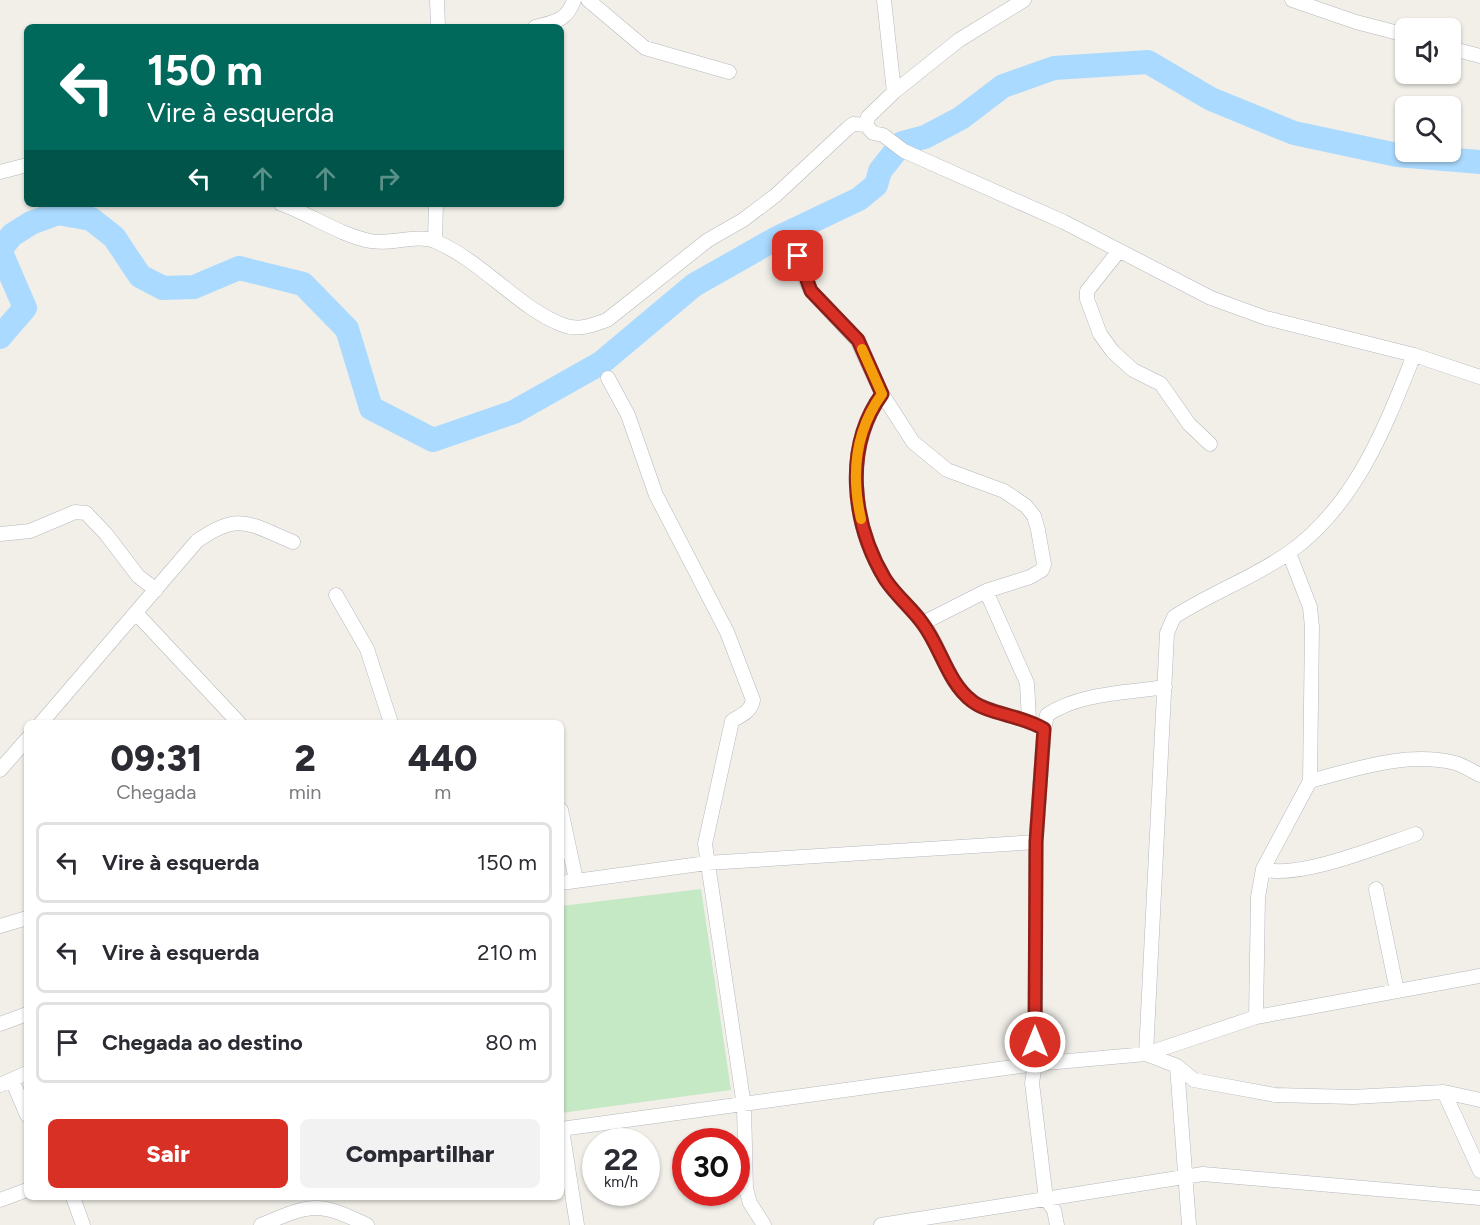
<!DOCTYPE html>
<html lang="pt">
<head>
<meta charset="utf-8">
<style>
  body { margin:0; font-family:Figtree,sans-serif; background:#f2f2f3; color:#2b2b33; height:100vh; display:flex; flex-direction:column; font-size:22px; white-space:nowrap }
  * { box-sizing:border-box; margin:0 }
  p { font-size:20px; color:#7c7c81 }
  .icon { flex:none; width:33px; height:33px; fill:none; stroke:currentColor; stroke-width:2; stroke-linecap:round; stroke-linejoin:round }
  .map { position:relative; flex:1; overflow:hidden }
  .drawer { position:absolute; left:24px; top:720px; width:540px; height:480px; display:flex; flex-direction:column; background:#fff; border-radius:9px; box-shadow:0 2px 4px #0004 }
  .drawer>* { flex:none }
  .banner { position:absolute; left:24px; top:24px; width:540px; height:183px; border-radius:9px; box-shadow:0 2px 4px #0004; background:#00695c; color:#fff; overflow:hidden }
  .fabs { position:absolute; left:1395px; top:18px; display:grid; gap:12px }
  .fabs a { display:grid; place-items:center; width:66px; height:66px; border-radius:9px; background:#fff; box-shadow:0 2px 4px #0004; font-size:30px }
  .speed { position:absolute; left:582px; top:1128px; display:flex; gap:12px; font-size:30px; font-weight:700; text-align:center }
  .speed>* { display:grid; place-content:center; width:78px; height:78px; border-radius:50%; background:#fff; box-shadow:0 2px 4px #0004; line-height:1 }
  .speed small { font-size:15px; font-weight:400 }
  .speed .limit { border:9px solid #d22; background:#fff; color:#111 }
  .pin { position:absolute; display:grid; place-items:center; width:51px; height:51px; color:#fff; margin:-26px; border-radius:12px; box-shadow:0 3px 9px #0006 }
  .me { position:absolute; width:66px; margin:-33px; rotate:0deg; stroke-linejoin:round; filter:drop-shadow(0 0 4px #0008) }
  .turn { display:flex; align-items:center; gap:21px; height:126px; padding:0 24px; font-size:27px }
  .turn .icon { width:78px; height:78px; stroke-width:2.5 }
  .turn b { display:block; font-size:42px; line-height:51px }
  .lanes { display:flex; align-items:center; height:57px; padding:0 24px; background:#0003; justify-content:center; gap:30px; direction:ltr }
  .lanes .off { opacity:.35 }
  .eta { display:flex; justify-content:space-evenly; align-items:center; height:102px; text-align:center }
  .eta b { font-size:36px; font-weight:800; line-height:42px }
  .cta { display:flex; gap:12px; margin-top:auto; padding:12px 24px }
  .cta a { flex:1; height:69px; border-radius:9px; background:#d93025; color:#fff; font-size:24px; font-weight:800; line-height:69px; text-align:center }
  .cta a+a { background:#f2f2f3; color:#2b2b33 }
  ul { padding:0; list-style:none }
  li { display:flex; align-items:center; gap:18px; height:81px; margin:0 12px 9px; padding:0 12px; border:3px solid #e1e1e2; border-radius:9px }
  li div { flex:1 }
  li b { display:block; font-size:22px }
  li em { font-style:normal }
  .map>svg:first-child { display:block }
</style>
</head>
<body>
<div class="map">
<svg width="1480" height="1225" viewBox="0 0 1480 1225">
  <rect width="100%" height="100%" fill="#f1efe8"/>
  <path fill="#c5e8c5" d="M701 889 731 1090 561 1113V906Z"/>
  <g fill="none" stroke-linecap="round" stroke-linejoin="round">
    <path stroke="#aadaff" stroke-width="24" d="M0 337 25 308 0 250 12 235 31 223 58 213 91 219 114 237 140 276 163 288 194 287 239 268 303 284 347 329 371 408 433 440 514 412 601 363 694 285 777 238 859 199 876 185 880 171 902 143 925 137 961 118 1003 86 1054 68 1148 62 1211 99 1294 133 1397 155 1480 162"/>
    <g stroke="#b5b8bc" stroke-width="15">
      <path id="minor" d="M437 0 438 27
        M588 0 645 48 729 72
        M1292 0 1356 22 1406 35
        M535 27C554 22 567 21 574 0
        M1450 48 1480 56
        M894 92 959 40 1024 0
        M866 125 873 133 883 135 904 151 1064 222 1211 298 1266 318 1414 355 1480 377
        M866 125 868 117 894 92 884 0
        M0 172 27 165
        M281 204C310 214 340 235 370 241 392 245 417 233 437 242 483 262 520 309 563 325 578 331 593 325 607 320L708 240 743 220 776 195 848 128 853 124 866 125
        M794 239 803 274 811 291 857 340 882 394 913 442 947 470 1004 491 1026 506 1034 516 1038 530 1044 564 1042 570 1030 577 986 591 923 623
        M435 241 436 204
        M1118 252 1087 291V299L1100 334 1113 352 1133 370 1161 384 1189 424 1210 444
        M1414 355C1385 428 1356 504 1290 552 1255 577 1211 593 1174 617L1167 633 1146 1054 1256 1017 1480 976
        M608 378 628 415 656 495 727 632 753 700C751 712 741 715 732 721L705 844 744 1106 746 1189 750 1203 764 1225
        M882 394C843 448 852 524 885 579 896 596 912 609 924 624 941 648 948 683 972 701 989 714 1021 715 1044 729
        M0 534 30 531 75 512 86 513 106 534 138 576 156 590
        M1289 553 1310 607 1312 627 1310 781
        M986 591 1027 683 1029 720
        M336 595 367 649 391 723
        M136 613 239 723
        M41 723 197 541C239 511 249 524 293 542
        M0 770 27 739
        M561 810 576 880
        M1263 869C1297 880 1380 846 1416 834
        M561 883 707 863 1036 842
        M1376 889 1397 991
        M0 926 27 918
        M1256 1017 1258 897 1263 869 1310 781C1356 769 1407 751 1455 763 1463 765 1472 771 1480 775
        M0 1024 27 1014
        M1177 1066 1189 1225
        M12 1080 27 1115
        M0 1085 27 1073
        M1444 1092 1480 1171
        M561 1129 1035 1064 1146 1054 1177 1066 1194 1080 1275 1095 1353 1097 1444 1092 1480 1100
        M562 1129 577 1225
        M73 1197 83 1225
        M0 1200 27 1190
        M261 1225C310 1205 317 1200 367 1225
        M881 1225 1203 1174 1480 1198
        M1057 1225 1054 1210 1046 1199 1032 1083 1035 1064 1036 842 1044 729 1047 715C1079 693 1127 693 1165 687"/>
    </g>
    <use href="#minor" stroke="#fff" stroke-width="14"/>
  </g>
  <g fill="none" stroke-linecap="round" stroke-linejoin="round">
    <g stroke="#8d1f18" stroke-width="15">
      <path id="route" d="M798 256 811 291 858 340 882 394C843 448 852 524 885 579 896 596 912 608 923 624 941 648 948 683 972 701 988 714 1021 715 1044 729L1036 842 1035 1042"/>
    </g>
    <use href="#route" stroke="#d93025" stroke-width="10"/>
    <path stroke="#f59e0b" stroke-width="10" d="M861 519C851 475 855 431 882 394L862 349"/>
  </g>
</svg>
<div class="fabs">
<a><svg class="icon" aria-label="sound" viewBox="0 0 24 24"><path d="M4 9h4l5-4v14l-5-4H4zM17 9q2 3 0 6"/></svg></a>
<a><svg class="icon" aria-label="search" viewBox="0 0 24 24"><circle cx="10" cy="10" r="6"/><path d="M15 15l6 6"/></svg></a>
</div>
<div class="speed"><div>22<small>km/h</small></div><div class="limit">30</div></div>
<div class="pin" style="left:798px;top:256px;background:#d93025"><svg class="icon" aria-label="arrive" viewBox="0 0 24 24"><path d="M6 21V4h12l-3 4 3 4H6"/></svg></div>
<svg class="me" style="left:1035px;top:1042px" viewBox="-20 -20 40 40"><circle r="17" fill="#d93025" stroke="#fff" stroke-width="3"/><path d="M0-11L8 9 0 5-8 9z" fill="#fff"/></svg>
<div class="banner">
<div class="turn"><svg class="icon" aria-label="left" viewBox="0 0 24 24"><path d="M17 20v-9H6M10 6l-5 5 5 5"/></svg><div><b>150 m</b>Vire à esquerda</div></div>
<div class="lanes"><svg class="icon" aria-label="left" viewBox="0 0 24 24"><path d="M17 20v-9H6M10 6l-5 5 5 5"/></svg><svg class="icon off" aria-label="ahead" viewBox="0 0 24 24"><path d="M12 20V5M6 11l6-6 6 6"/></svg><svg class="icon off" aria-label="ahead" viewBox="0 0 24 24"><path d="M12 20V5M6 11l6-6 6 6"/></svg><svg class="icon off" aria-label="right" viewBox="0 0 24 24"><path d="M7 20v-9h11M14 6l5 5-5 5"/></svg></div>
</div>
<section class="drawer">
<div class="eta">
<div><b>09:31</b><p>Chegada</p></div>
<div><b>2</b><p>min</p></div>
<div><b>440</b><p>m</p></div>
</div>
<ul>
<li><svg class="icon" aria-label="left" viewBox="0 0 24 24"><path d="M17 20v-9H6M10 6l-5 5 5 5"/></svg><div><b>Vire à esquerda</b></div><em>150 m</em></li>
<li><svg class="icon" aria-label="left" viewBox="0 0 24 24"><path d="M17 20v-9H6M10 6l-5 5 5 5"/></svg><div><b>Vire à esquerda</b></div><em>210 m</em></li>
<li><svg class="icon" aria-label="arrive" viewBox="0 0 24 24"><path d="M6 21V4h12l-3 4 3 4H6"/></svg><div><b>Chegada ao destino</b></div><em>80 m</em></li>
</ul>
<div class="cta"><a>Sair</a><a>Compartilhar</a></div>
</section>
</div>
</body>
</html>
